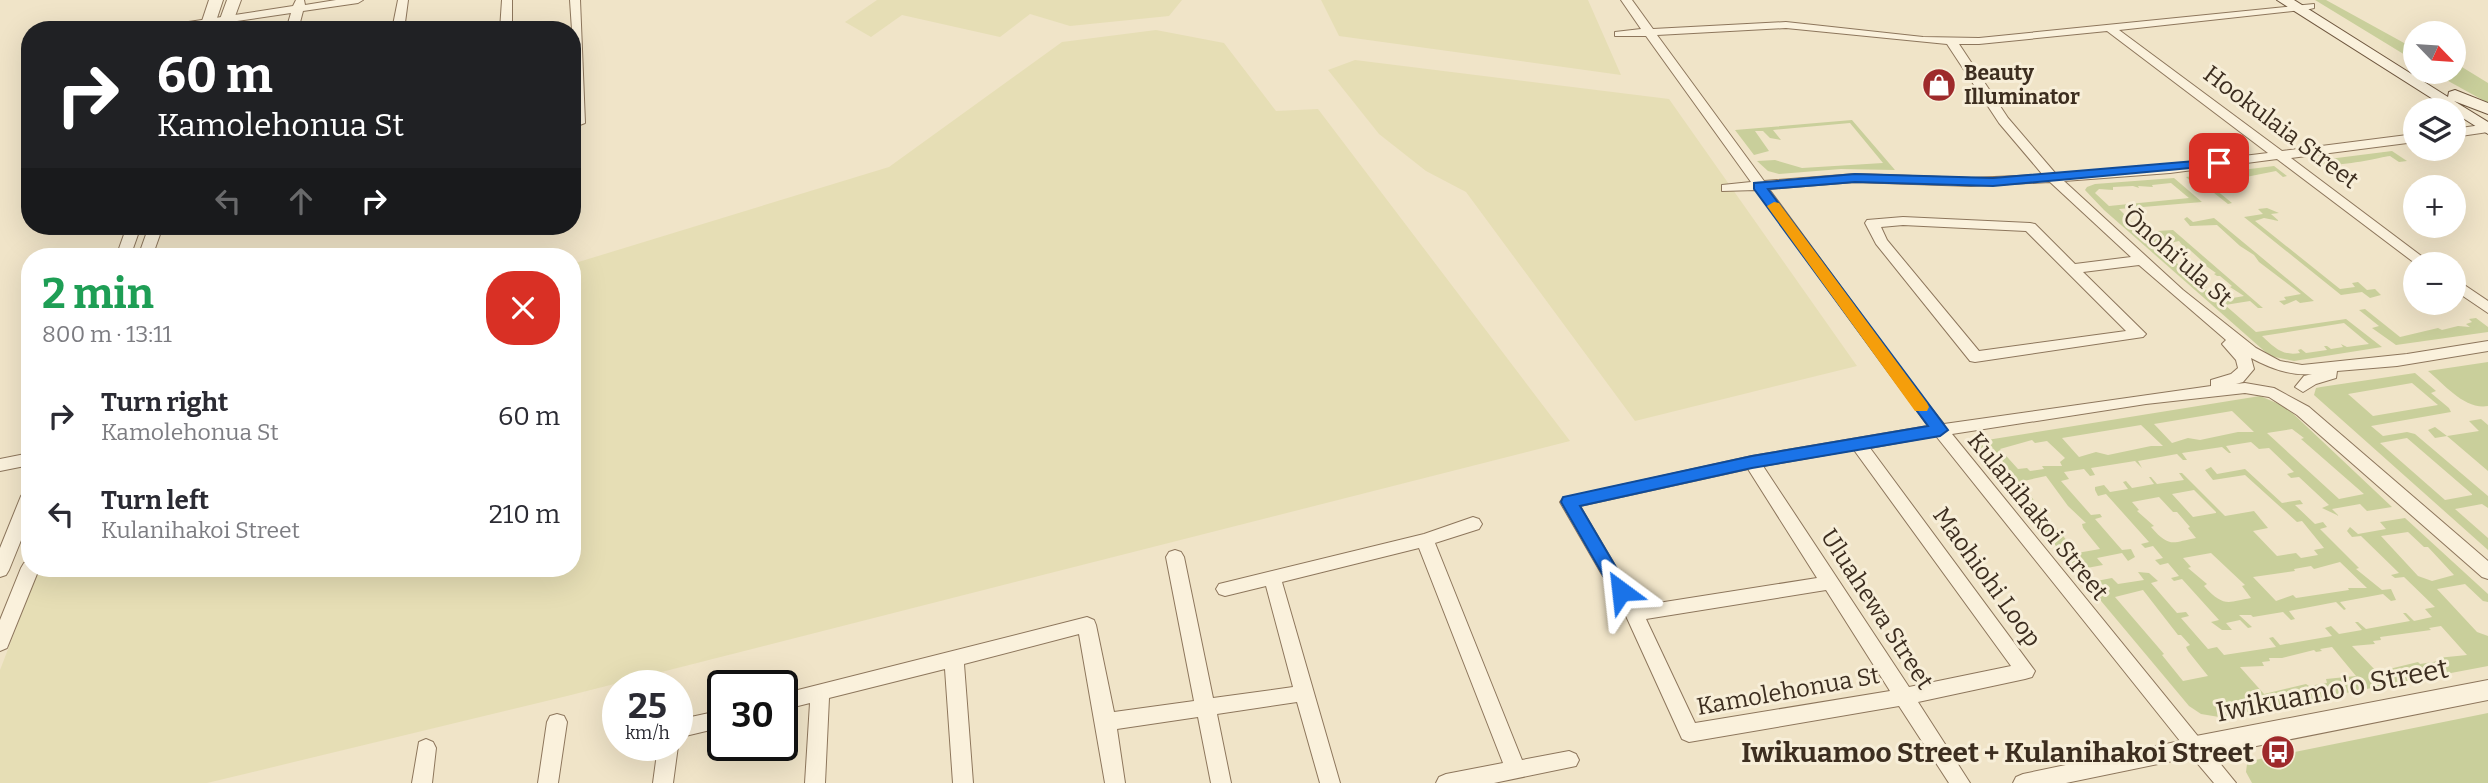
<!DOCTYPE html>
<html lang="en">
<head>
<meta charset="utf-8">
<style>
  body { margin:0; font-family:Bitter,serif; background:#f2f2f3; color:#2b2b33; height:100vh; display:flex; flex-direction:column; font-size:26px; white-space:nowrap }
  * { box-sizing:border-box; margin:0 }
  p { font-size:23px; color:#7c7c81 }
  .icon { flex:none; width:38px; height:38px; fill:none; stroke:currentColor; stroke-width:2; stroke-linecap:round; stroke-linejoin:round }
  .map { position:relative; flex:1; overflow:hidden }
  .drawer { position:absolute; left:21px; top:248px; width:560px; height:329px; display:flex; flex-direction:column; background:#fff; border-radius:28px; box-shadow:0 7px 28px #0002 }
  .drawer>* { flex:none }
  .top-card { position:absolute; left:21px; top:21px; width:560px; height:214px; border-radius:28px; box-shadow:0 7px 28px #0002; background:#202124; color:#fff; overflow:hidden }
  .needle { width:46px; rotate:115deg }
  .fabs { position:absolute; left:2403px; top:21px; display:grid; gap:14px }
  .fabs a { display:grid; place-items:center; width:63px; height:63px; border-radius:50%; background:#fff; box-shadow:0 7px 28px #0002; font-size:35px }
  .speed { position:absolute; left:602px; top:670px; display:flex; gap:14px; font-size:35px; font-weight:700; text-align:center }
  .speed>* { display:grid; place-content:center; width:91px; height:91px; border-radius:50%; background:#fff; box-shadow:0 7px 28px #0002; line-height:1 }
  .speed small { font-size:18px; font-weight:400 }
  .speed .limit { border:4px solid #111; border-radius:10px; background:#fff; color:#111 }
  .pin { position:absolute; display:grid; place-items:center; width:60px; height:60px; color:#fff; margin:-30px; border-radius:14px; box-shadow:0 4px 10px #0006 }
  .me { position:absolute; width:77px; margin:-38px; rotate:330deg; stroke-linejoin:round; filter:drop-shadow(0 0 5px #0008) }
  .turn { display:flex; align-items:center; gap:24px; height:147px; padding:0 21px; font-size:32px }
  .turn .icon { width:91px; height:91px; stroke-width:2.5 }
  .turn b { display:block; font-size:49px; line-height:60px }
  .lanes { display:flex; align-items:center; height:66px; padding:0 21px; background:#0003; justify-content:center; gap:35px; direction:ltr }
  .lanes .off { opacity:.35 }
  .round { display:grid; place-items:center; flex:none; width:74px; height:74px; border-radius:28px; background:#f2f2f3 }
  .headline { display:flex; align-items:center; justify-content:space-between; height:119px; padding:0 21px }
  h1 { font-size:42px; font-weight:700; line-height:52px; color:#1e9e55 }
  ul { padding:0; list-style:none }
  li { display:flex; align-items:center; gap:21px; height:98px; padding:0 21px }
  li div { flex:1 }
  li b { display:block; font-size:26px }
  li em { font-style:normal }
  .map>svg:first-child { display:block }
</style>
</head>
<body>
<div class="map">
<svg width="2488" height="783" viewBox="0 0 2488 783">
  <rect width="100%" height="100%" fill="#f0e4c8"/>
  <path fill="#e6deb5" d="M877 0H1182L1169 16 1070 26 1030 14 1000 37 902 15 871 37 845 22Z
    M1321 0H1588L1621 75 1339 36Z
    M1156 30 1224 43 1276 111 1318 109 1570 441 567 696 207 783H0V670L39 569H572V264L889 167 1062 42Z
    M1355 60 1669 99 1857 366 1635 421 1466 192 1426 171 1379 134 1328 70Z"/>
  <path fill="#c9cf9b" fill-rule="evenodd" d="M2315 0H2326L2415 49V61Z
    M2457 64 2488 83V103L2432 72H2454V65Z
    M1852 120 1895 170 1841 169 1779 174 1768 171 1757 161 1775 160 1802 168 1883 163 1850 123 1773 130 1781 140 1770 138 1763 131H1755L1769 151 1754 155 1735 130Z
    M2392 151 2407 161 2399 162 2390 156C2376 158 2327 171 2313 161Z
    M2274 166 2287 176 2283 177 2276 171 2236 179 2205 181 2232 203 2228 204 2209 189 2201 190 2186 177Z
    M2174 178 2202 202 2119 209 2142 232 2173 230 2263 308H2258L2250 301 2225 305 2256 332 2346 319 2382 347 2294 361 2270 356 2104 210 2085 190 2087 187 2095 184ZM2171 183 2189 198 2109 206 2095 193 2099 189 2113 190V187L2133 186 2139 188 2138 186 2153 187 2152 185ZM2179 241 2186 250H2190L2201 260 2199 261 2216 273 2214 274 2217 276H2220L2232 286 2230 287 2244 296C2226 299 2219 302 2204 288L2207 287 2201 286 2185 272 2189 271 2175 262 2177 261 2175 259H2170L2156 246ZM2344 323 2369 344 2347 347 2341 344 2343 347 2331 349 2327 346H2324L2327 350 2306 353 2301 349 2298 350 2300 353C2282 356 2275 348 2262 336Z
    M2267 208 2279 213 2271 214 2279 221 2264 218 2255 221 2340 289 2355 287 2352 283 2358 282 2367 290 2375 289 2381 295 2370 298 2362 292 2341 295 2244 217 2263 214 2258 209Z
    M2187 217 2193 222 2214 218 2314 301 2300 303 2296 300 2284 305 2279 301 2286 300 2284 297 2301 294 2259 262 2254 255 2240 246 2217 225 2190 226 2184 219Z
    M2365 309 2400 337 2438 328 2442 330 2458 326 2470 327 2466 324 2472 322 2469 319 2476 318 2488 327V332L2396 345 2372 328 2379 326 2359 310Z
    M2488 362V406C2465 410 2445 385 2428 371Z
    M2415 373 2436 391 2431 393 2449 408 2451 412 2371 426 2383 436 2407 432 2415 434 2488 496V508L2482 504 2455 509 2488 538V550L2314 395 2316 388 2321 387ZM2412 383 2438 405 2373 416 2348 394ZM2407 438 2472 494V495L2445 500 2380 443Z
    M2260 396 2286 407 2392 507 2367 511 2360 504 2332 509 2339 516 2322 508 2329 505 2299 477 2291 478 2287 474 2294 472 2269 448 2259 449 2251 442 2226 446 2231 453H2229L2222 447 2182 453 2187 460H2183L2177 454 2138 461 2142 468 2135 461 2091 468 2095 475 2090 476 2084 469 2064 472 2069 479 2061 481 2091 515 2100 514 2102 517 2095 519 2122 550 2131 549 2135 557 2128 561 2122 553 2097 558 2103 565 2076 570 1980 455 1979 443 1987 440ZM2232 411 2254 432H2238L2200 440 2188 438 2172 443 2154 424ZM2141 425 2163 446H2151L2108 455 2096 452 2079 457 2062 438ZM2292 429 2304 438 2301 439 2364 494 2339 499 2267 433ZM2032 440 2035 443 2047 441 2065 458 2060 462 2062 466H2042L2044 469 2030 471 2027 468 2018 469 2000 449ZM2046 476 2068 506 2086 523 2082 524 2083 528 2100 549 2077 553 2019 482Z
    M2481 419 2488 425V471L2447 436 2435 438 2428 430 2435 427 2447 436 2479 431 2469 421Z
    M2211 467 2217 474 2245 469 2282 503 2300 500 2303 504 2295 505 2315 524 2323 522 2327 527 2320 529 2359 568 2356 569 2382 590 2391 589 2396 600 2391 601 2383 594 2340 602 2346 609 2344 610 2336 602 2289 611 2295 619 2291 620 2283 612 2253 617 2251 615H2239L2252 627 2248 628 2240 620 2226 623 2232 630H2222L2211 622 2219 620 2182 579 2174 581 2171 578 2179 576 2168 563 2160 565 2155 560 2163 558 2153 546 2145 548 2141 544 2149 542 2106 494 2098 496 2095 490V487L2104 485 2110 492 2128 489 2123 482 2126 481 2132 488 2154 484 2149 477H2151L2157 484 2184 480 2179 473H2182L2225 516 2254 511 2268 528 2253 531 2277 556 2296 553 2301 558 2318 555 2314 550 2324 548 2302 521 2297 522 2245 475 2213 480 2205 470ZM2194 490 2216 512V513L2193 517 2172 494ZM2159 497 2173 512H2177L2190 527 2188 528 2196 538C2173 542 2170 549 2151 527L2154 526 2137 511 2139 510 2132 502ZM2211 553 2245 585 2242 586 2251 598C2228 602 2224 608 2204 586L2207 584 2188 568 2191 567 2183 558ZM2340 562 2367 588H2348L2349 590 2296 598 2293 595 2276 601 2253 577 2295 571 2294 569 2311 566 2314 569Z
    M2405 518 2488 594V602L2483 601 2465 584 2437 589 2477 632 2488 636V666L2219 717 2201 714 2189 706 2086 583 2112 578 2118 584 2144 580 2138 572 2149 573 2158 581 2151 583 2177 613 2186 612 2189 616 2181 618 2208 649 2217 647 2224 655 2276 647 2269 638 2273 637 2280 645 2332 636 2325 628 2331 626 2339 634 2362 630 2355 622H2358L2366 629 2410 621 2403 613H2406L2414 621 2432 617 2425 609 2435 607 2404 577 2395 578 2391 575 2399 573 2361 536 2352 537 2347 531 2350 527 2358 534 2386 529 2380 522ZM2408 532 2424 547H2428L2454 575 2432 581 2418 576 2381 536ZM2143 590 2178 635H2181L2190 645 2186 647 2188 651 2208 676 2183 681 2162 655 2164 654 2115 597ZM2441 626 2467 655 2437 658 2439 661 2420 664 2418 662 2377 672 2352 646 2375 644 2373 641 2381 640 2380 637 2431 630 2429 628ZM2332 647 2356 676 2326 679 2327 683 2309 686 2306 684 2264 694 2240 667 2264 666 2262 662 2270 661 2269 658H2282L2314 650 2316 652 2322 651 2320 649Z
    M2488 713V783H2252L2246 772 2247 764 2255 760Z"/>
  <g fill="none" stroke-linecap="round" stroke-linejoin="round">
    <g stroke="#8d765c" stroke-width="2">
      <path id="minor" d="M296 0H304L305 5 336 0H363L358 3 303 11 298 30H286L291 13 182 29 176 26 182 23 293 6Z
        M398 0H408L404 30H392Z
        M502 0H512V30H500Z
        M570 0H580L585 123 572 128V30Z
        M1621 0H1632L1653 29 1786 22 1923 37 1979 38 2314 4V8L2310 9 2119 30 2282 151 2415 134V142L2291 158 2432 264H2416L2277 159 2170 173 2064 181 2183 290 2256 348 2280 361 2302 365 2407 354 2488 341V351L2397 366 2337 371 2336 378 2316 384 2303 392 2295 387 2304 376 2312 374C2290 376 2270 368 2251 358L2254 369 2243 382 2236 384 2245 383 2274 388 2309 407 2488 561V579L2482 577 2297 415 2269 397 2245 393 2146 404 1952 434 2236 783H2214L2192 757 2066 783H2013L2016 777 2023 774 2180 741 1936 436 1870 448 2035 671 2032 677 2025 679 1918 702 1970 783H1949L1899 706 1689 742 1682 739 1626 616 1560 502 1563 498 1752 456 1928 426 1756 190 1722 191V185L1751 182 1646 36H1615V32L1641 29ZM1786 28 1947 44 1999 123 2043 175 1971 178 1855 174 1764 181 1657 35ZM2107 31 2268 153 2170 165 2056 174 2008 118 1959 44H1979ZM1855 182 1971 186 2050 182 2131 257 2075 264 2035 224 2030 223 1903 217 1867 220 1865 223 1876 244 1970 361 1975 362 2143 337 2146 334 2143 331 2083 272 2139 265 2226 340 2222 344 2236 360 2238 368 2231 374 2211 380V386L1944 424 1916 389 1769 189ZM1903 225 2026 231 2126 331 1979 351 1887 240 1881 227ZM1854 450 2011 666 1909 687 1763 466ZM1748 469 1817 578 1639 606 1580 506ZM1826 590 1890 691 1695 723 1646 619Z
        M2488 124V132L2454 137V129Z
        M127 226H141L130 257H116Z
        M149 226H163L152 257H138Z
        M2454 278 2488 301V313L2454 290Z
        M30 453V465L0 471V459Z
        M30 490V518L9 570 6 575 0 577V548L21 496 24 492Z
        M1473 517 1479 519 1482 524 1479 529 1435 543 1522 760 1569 751 1576 754 1579 760 1576 766 1494 783H1436L1439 777 1446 774 1503 763 1419 548 1282 582 1340 783H1320L1297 702 1217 714 1231 783H1211L1198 717 1117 729 1125 783H1105L1079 634 964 664 973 783H953L945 669 829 698 825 783H805L810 703 782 710V694L1087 617 1094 620 1096 625 1114 712 1194 701 1166 557 1169 552 1175 550 1181 552 1184 557 1213 698 1293 687 1266 586 1225 596 1219 594 1216 589 1219 584 1424 534Z
        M30 561V569H39L9 643 7 648 0 651V620L21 568 24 563Z
        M723 710V727L677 738V720Z
        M557 714 564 716 567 722 558 783H538L547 722 550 716Z
        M426 739 433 742 436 748 432 783H412L419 742Z
        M677 744 678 746 673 783H653L658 746Z"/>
    </g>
    <g stroke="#8d765c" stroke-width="2">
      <path id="tertiary" d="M209 0H223L213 30H199Z
        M227 0H241L230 30H216Z
        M2488 680V700L2196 758 2187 755 2184 747 2187 739 2196 736Z"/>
    </g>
    <g stroke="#6f573f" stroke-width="2">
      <path id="secondary" d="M2277 0H2294L2448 97 2449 92 2455 90 2488 103V114L2454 101 2488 122V134Z"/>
    </g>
    <use href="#minor" fill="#faf1dc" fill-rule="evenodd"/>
    <use href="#tertiary" fill="#faf1dc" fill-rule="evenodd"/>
    <use href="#secondary" fill="#faf1dc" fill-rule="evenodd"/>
  </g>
  <path fill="#1a73e8" stroke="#114b97" stroke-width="2" d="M2219 159 2225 163 2223 165 1993 186 1855 182 1768 189 1948 430 1940 436 1752 468 1580 506 1630 591 1628 596 1621 598 1615 596 1561 502 1563 497 1752 456 1928 426 1754 189V183L1855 174 1993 178Z"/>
  <path fill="#f59e0b" d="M1774 202 1779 203 1927 403 1929 407 1927 411H1915L1767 206Z"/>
  <defs>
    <g id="shop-disc" transform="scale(1.75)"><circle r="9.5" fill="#9e2a2b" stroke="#f7eed8"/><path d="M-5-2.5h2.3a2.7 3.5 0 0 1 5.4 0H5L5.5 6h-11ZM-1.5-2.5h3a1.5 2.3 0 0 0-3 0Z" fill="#fff"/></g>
    <g id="bus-disc" transform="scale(1.75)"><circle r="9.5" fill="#9e2a2b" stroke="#f7eed8"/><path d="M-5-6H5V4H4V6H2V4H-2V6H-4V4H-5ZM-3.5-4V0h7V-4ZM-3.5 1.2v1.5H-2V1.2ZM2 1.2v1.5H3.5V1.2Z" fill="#fff"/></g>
  </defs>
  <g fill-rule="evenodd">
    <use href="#shop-disc" x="1939" y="85"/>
    <use href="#bus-disc" x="2278" y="752"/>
  </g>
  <g text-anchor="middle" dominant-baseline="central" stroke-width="6" stroke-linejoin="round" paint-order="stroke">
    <g font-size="21" font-weight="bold" fill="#3d2e20" stroke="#f7eed8" text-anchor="start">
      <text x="1964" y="73">Beauty<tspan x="1964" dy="24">Illuminator</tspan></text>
    </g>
    <g font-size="24" fill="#3d2e20" stroke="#f7eed8">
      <text transform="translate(2281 127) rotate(37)">Hookulaia Street</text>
      <text transform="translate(2176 256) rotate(41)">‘Ōnohi‘ula St</text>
      <text transform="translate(2038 516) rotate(51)">Kulanihakoi Street</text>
      <text transform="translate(1987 577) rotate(54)">Maohiohi Loop</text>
      <text transform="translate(1877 609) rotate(57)">Uluahewa Street</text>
      <text transform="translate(1788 691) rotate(-10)">Kamolehonua St</text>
    </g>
    <g font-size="28" fill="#3d2e20" stroke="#f7eed8">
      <text transform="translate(2332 690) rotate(-11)">Iwikuamo'o Street</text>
    </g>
    <g font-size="28" font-weight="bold" fill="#3d2e20" stroke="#f7eed8" text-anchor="end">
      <text x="2254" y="752">Iwikuamoo Street + Kulanihakoi Street</text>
    </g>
  </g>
</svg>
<div class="fabs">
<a><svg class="needle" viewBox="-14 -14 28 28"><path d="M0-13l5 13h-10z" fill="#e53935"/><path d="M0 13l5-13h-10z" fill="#7c7c81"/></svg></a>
<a><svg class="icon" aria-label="layers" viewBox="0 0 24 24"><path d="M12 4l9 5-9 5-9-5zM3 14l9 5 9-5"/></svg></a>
<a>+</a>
<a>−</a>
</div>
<div class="speed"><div>25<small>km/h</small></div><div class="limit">30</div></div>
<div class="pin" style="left:2219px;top:163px;background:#d93025"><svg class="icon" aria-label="arrive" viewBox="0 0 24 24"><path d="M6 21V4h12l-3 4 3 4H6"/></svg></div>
<svg class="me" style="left:1621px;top:591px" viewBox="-20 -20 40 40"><path d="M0-17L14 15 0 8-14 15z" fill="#1a73e8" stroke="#fff" stroke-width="4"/></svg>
<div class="top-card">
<div class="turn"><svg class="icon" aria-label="right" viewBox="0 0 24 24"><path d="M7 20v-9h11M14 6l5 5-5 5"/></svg><div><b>60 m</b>Kamolehonua St</div></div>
<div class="lanes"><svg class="icon off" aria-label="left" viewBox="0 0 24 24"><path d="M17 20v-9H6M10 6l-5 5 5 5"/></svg><svg class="icon off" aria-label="ahead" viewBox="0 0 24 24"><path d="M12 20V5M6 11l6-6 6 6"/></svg><svg class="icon" aria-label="right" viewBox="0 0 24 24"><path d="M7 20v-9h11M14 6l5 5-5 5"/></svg></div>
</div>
<section class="drawer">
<div class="headline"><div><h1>2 min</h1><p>800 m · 13:11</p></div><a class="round" style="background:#d93025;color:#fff"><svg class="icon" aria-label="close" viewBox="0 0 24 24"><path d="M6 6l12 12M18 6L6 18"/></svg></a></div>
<ul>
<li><svg class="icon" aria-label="right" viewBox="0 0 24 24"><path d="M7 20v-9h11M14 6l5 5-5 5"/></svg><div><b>Turn right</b><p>Kamolehonua St</p></div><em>60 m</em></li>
<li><svg class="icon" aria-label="left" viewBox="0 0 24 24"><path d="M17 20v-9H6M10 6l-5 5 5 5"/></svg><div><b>Turn left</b><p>Kulanihakoi Street</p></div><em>210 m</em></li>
</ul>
</section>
</div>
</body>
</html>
